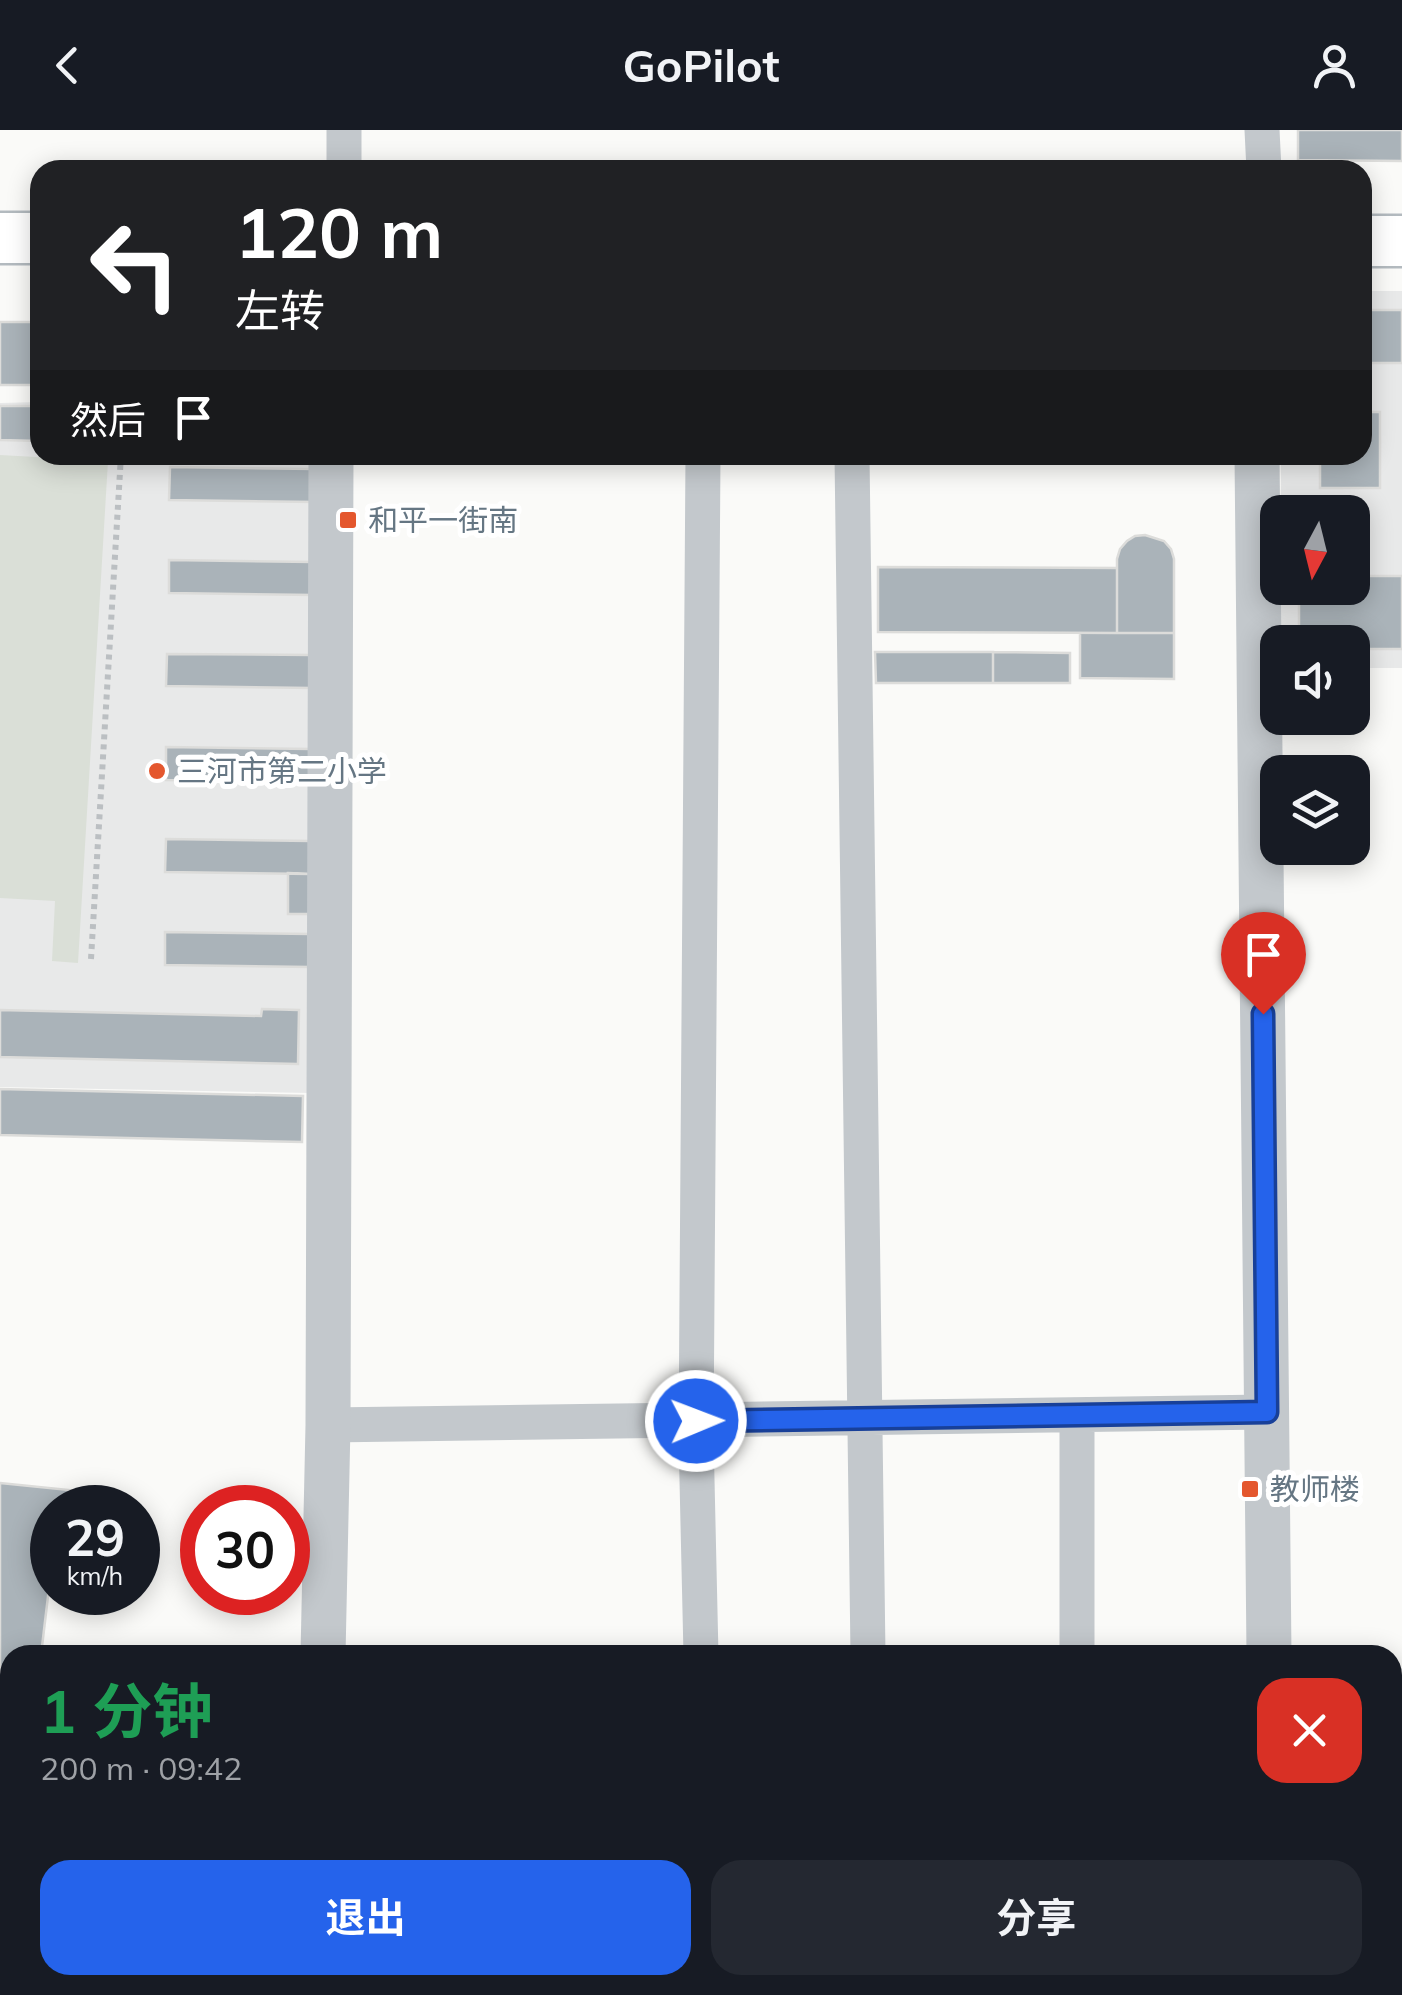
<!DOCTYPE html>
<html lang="zh">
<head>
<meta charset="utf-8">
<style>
  body { margin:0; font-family:Mulish,"Noto Sans SC",sans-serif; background:#242831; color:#f1f3f6; height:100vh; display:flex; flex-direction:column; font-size:38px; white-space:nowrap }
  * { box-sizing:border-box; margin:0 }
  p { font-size:32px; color:#9ea1a6 }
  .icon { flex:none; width:55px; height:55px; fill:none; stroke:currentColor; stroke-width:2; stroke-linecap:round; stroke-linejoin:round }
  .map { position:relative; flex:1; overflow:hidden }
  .details { position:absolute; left:0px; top:1515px; width:1402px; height:350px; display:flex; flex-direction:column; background:#171b24; border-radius:30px 30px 0 0; box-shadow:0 5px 25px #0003 }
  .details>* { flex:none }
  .hud { position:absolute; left:30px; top:30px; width:1342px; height:305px; border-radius:30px; box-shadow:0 5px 25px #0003; background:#202124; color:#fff; overflow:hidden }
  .needle { width:65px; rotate:187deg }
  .fabs { position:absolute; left:1260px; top:365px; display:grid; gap:20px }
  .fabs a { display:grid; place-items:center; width:110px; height:110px; border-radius:20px; background:#171b24; box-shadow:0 5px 25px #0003; font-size:50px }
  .speed { position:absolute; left:30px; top:1355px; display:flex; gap:20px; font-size:50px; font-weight:700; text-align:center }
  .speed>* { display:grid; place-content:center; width:130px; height:130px; border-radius:50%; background:#171b24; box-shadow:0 5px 25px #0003; line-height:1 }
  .speed small { font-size:25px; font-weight:400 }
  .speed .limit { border:15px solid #d22; background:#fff; color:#111 }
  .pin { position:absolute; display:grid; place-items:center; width:85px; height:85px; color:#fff; margin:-102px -42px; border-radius:50% 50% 50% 0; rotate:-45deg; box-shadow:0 0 10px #0007 }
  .pin .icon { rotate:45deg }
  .me { position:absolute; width:110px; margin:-55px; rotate:89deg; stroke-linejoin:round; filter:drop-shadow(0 0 8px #0008) }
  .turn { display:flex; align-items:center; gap:35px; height:210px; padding:0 40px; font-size:45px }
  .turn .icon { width:130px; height:130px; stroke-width:2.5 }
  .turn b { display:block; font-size:70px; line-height:85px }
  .then { display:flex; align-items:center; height:95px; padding:0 40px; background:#0003; gap:20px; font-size:38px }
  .round { display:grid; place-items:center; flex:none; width:105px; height:105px; border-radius:30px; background:#242831 }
  .overview { display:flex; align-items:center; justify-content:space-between; height:170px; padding:0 40px }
  h1 { font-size:60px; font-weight:700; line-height:75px; color:#1e9e55 }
  .primary-button { display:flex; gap:20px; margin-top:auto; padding:20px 40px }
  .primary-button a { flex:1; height:115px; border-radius:30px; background:#2563eb; color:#fff; font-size:40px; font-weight:700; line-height:115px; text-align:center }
  .primary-button a+a { background:#242831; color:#f1f3f6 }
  header { display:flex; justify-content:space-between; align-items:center; height:130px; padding:0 40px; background:#171b24; font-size:45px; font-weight:700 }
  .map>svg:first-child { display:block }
</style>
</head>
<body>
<header><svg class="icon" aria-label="back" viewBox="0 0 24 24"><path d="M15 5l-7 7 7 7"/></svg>GoPilot<svg class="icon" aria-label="person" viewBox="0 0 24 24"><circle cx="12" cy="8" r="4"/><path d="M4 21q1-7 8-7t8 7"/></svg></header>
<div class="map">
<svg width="1402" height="1865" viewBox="0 0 1402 1865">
  <rect width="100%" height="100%" fill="#fafaf8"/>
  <path fill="#e8e9e9" d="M1363 161H1402V538H1353L1352 512H1281V458H1352V382H1281V325H1362Z
    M40 272V325H318L310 963 0 957V273Z
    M1392 1649H1402V1865H1290V1855H1392Z"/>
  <path fill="#dadfd7" d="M0 325 108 331 78 833 52 831 55 771 0 768Z"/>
  <path fill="#aab3b9" stroke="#dcdcda" stroke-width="2.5" d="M1298 0H1402V31L1298 30Z
    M1362 180H1402V233H1362Z
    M0 192H40V255H0Z
    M0 276H40V311L0 310Z
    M1362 282H1380V358H1320V325H1362Z
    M170 337 315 339V372L169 370Z
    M1145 405 1164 411 1171 419 1174 429V503H1117V429L1120 419 1127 411 1135 406Z
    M169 430 314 432V465L169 463Z
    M878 437 1117 438V503L878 502Z
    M1352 446H1402V519H1352V512H1299V458H1352Z
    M1080 503H1174V549L1080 548Z
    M875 522H993V553H876Z
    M993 522 1070 523V553H993Z
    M167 524 312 525V558L166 556Z
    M166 617 311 619V652L166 650Z
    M166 709 311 711 310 744 165 742Z
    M288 743 310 744V784H288Z
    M165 802 310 804V837L165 835Z
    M262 879 299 880 298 934 0 927V880L261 886Z
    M0 959 303 966 302 1012 0 1005Z
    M0 1353 79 1361 76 1378H52V1433L41 1525H10V1591L0 1590Z
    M226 1518 301 1523V1525H226Z
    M49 1519H108V1525H49Z
    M0 1690 10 1691V1740L0 1739Z
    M1392 1694H1399L1398 1722H1392Z
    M1392 1722H1398V1792H1392Z
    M0 1795 10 1796V1854L1 1853 0 1861Z
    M1392 1829H1402V1855H1392Z
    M12 1855H124L123 1864 106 1863V1865H87L88 1861 76 1860 75 1865H58V1858L30 1856V1863L11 1861Z
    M201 1855H253L252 1865H141V1857L185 1859V1863L200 1864Z
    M419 1855H775V1865H419Z
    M775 1855H942V1865H775Z
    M972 1855H1234V1865H972Z
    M419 1862V1865H349V1863Z"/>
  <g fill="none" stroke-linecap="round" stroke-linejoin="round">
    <g stroke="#b3babf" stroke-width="55">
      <path id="secondary" d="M0 108H40
        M1362 111H1402"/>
    </g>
    <path stroke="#bbbfc2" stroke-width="6" stroke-dasharray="5 5" stroke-linecap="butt" d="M91 829 121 325"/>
    <path stroke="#c3c8cc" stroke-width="35" d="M1262 0 1264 40
      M344 40V0
      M852 325 868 1525
      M1077 1285V1525
      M328 1295 1267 1282
      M701 1525 696 1306 703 325
      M0 1620 10 1622"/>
    <path stroke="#c3c8cc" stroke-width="45" d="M1257 325 1269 1525
      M323 1525 328 1295 331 325
      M1392 1630H1402
      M1271 1855V1865
      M314 1865V1855"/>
    <use href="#secondary" stroke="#fff" stroke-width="50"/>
  </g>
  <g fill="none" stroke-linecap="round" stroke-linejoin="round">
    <g stroke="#184099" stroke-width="25">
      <path id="route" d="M696 1291 1267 1282 1263 884"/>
    </g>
    <use href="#route" stroke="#2563eb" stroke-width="18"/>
  </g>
  <g fill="#e4572e" stroke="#fff" stroke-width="4">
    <rect x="338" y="380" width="20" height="20" rx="5"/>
    <circle cx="157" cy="641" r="10"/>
    <rect x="1240" y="1349" width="20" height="20" rx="5"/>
  </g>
  <g text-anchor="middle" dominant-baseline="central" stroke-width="10" stroke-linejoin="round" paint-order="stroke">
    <g font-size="30" fill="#657683" stroke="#fff" text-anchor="start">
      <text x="368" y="390">和平一街南</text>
      <text x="177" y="641">三河市第二小学</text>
      <text x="1270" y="1359">教师楼</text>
    </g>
  </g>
</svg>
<div class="fabs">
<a><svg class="needle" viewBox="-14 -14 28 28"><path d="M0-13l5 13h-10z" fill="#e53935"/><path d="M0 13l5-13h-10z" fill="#9ea1a6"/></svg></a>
<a><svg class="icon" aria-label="sound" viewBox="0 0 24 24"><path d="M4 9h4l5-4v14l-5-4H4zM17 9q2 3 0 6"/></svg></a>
<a><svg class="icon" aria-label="layers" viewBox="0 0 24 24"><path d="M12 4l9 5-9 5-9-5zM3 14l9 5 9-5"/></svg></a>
</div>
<div class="speed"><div>29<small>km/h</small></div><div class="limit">30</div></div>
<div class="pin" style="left:1263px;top:884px;background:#d93025"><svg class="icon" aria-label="arrive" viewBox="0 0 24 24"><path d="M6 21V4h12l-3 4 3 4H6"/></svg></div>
<svg class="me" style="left:696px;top:1291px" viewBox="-20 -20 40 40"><circle r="17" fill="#2563eb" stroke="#fff" stroke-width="3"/><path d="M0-11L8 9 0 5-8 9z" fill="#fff"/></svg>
<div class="hud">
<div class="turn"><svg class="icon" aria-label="left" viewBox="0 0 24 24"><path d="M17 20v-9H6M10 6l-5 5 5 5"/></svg><div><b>120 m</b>左转</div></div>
<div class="then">然后<svg class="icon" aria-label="arrive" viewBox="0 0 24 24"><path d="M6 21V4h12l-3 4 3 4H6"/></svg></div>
</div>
<section class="details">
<div class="overview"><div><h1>1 分钟</h1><p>200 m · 09:42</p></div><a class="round" style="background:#d93025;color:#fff"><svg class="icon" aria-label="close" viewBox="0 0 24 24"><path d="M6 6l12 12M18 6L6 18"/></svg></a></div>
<div class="primary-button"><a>退出</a><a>分享</a></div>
</section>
</div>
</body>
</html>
